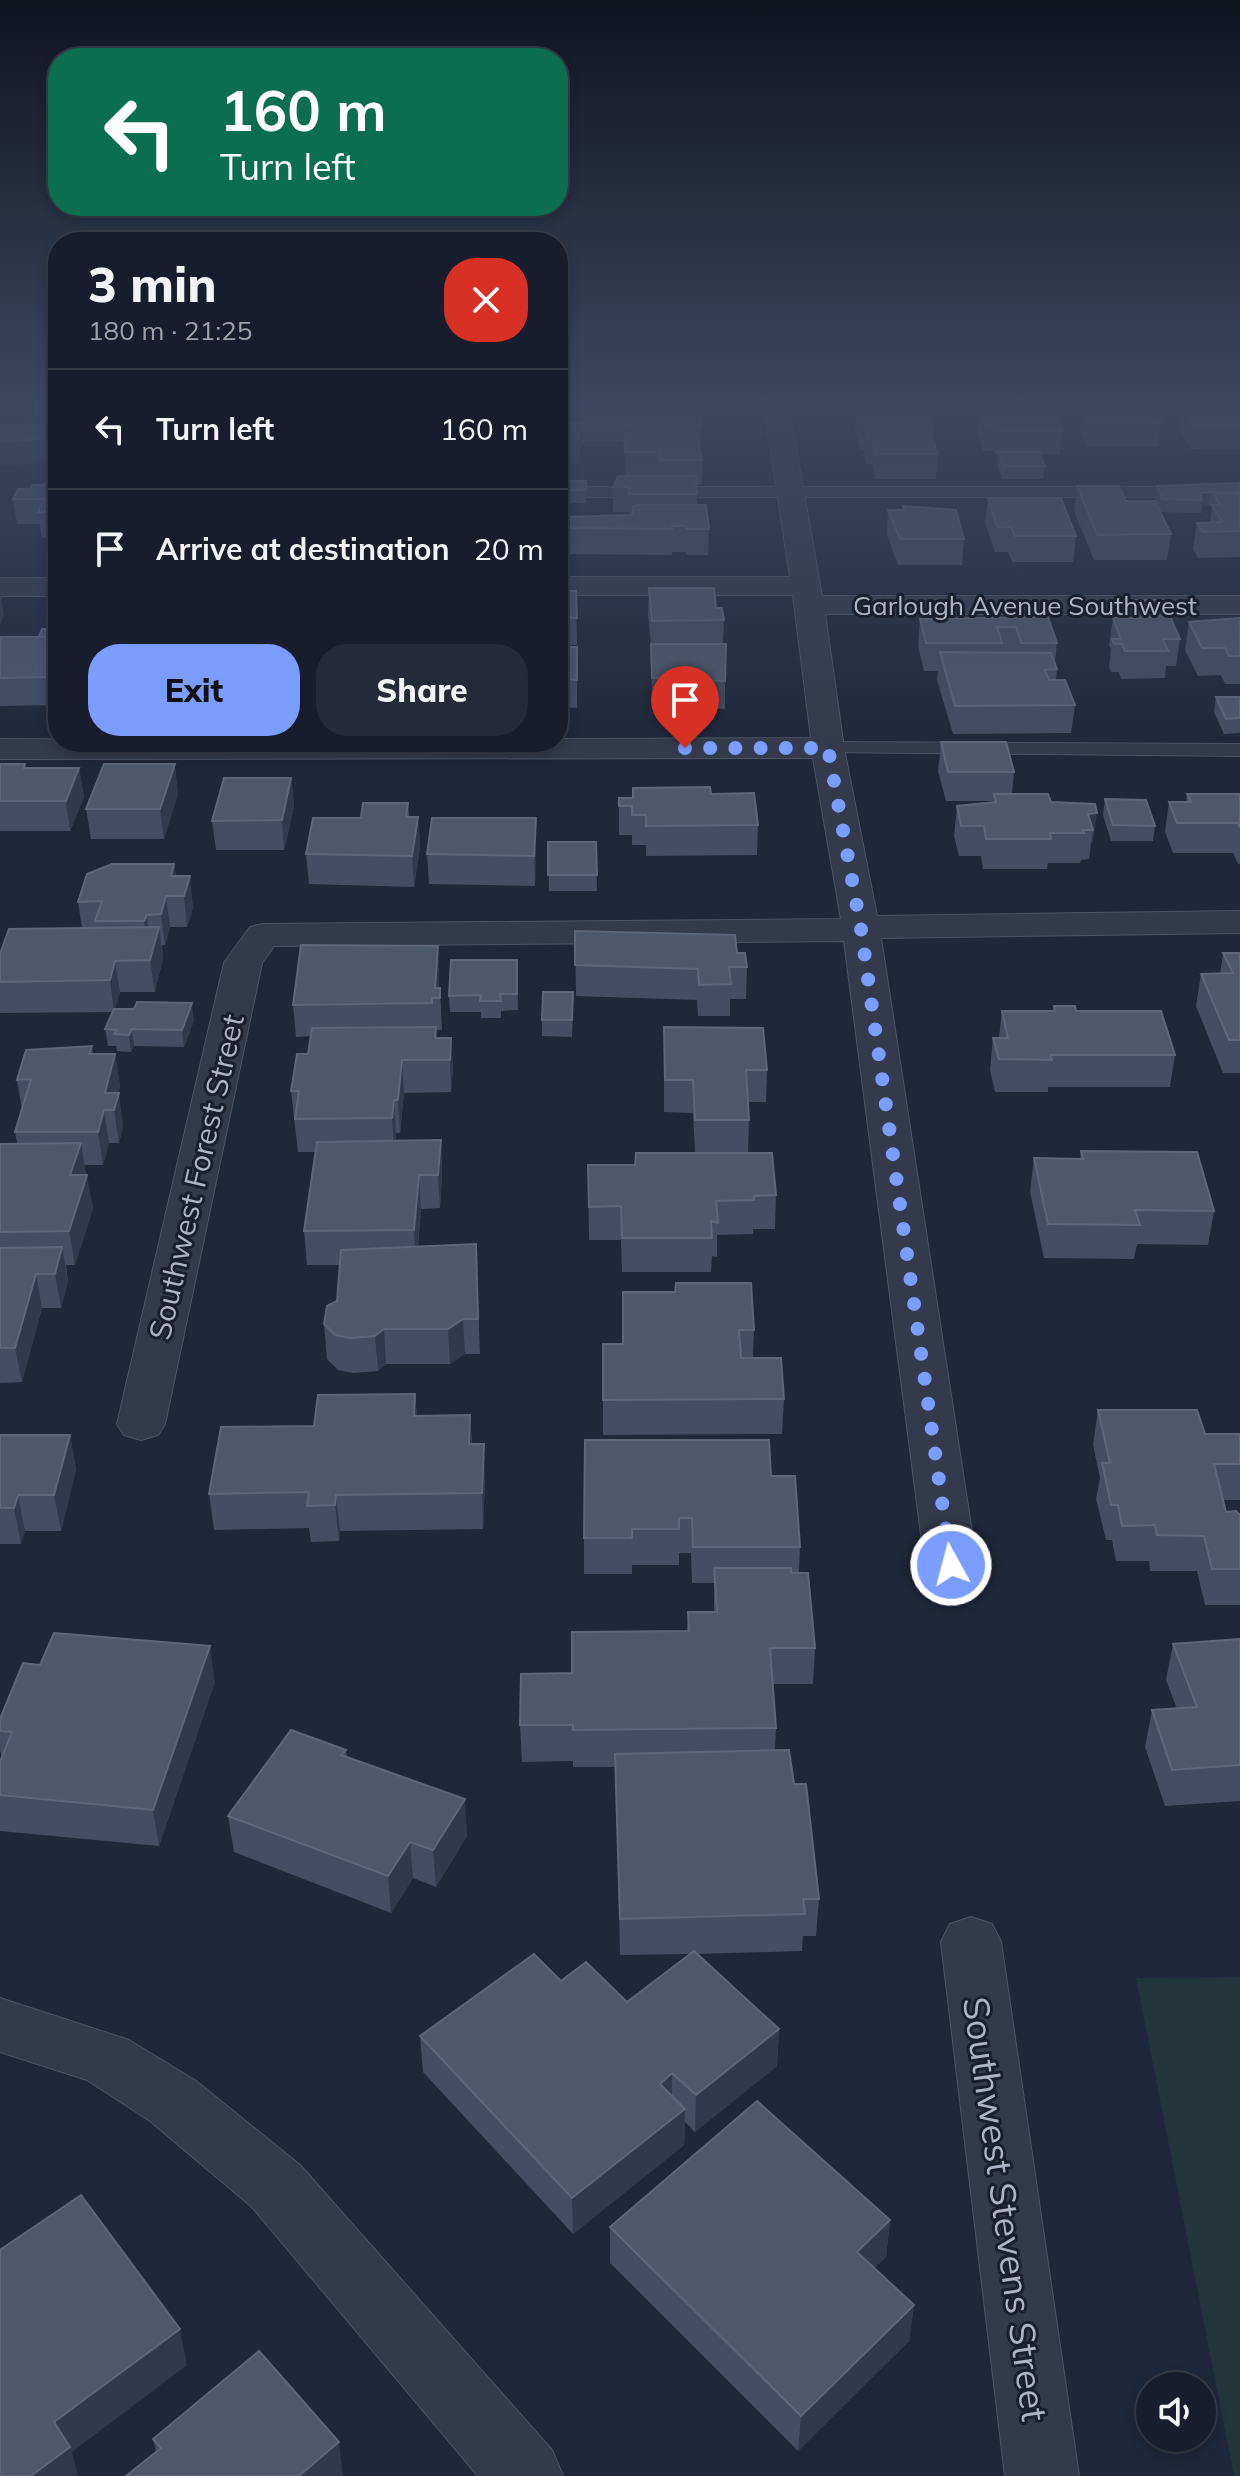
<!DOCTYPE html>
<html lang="en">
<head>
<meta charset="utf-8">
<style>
  body { margin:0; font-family:Mulish,sans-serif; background:#242a38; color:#f1f3f6; height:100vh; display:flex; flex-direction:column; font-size:30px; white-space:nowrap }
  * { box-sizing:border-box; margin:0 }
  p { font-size:26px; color:#9ea2a9 }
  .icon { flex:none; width:44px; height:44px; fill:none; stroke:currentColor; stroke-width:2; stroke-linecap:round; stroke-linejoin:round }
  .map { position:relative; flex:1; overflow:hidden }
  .panel { position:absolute; left:48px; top:232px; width:520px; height:520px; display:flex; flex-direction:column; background:#171d2c; border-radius:32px; box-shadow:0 4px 12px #0003,0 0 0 2px #363b48 }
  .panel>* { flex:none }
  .banner { position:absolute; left:48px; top:48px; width:520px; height:168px; border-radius:32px; box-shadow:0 4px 12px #0003,0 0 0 2px #363b48; background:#0b6e4f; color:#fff; overflow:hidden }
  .controls { position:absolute; left:1136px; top:2372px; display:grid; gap:16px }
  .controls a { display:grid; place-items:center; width:80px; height:80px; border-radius:50%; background:#171d2c; box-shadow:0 4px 12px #0003,0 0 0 2px #363b48; font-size:40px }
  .pin { position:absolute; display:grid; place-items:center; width:68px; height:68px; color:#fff; margin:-82px -34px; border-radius:50% 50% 50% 0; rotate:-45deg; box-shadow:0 0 8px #0007 }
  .pin .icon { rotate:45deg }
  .me { position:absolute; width:88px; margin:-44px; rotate:353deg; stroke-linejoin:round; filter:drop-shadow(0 0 6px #0008) }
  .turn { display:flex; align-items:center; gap:28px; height:168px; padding:0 40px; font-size:36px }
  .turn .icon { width:104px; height:104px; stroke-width:2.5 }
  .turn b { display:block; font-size:56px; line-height:68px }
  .round { display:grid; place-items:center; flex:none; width:84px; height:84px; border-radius:32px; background:#242a38 }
  .overview { display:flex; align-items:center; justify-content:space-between; height:136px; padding:0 40px }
  h1 { font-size:48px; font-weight:800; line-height:60px }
  .cta { display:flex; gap:16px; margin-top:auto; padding:16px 40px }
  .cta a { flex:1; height:92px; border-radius:32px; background:#7b9dff; color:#111; font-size:32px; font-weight:800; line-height:92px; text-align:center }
  .cta a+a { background:#242a38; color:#f1f3f6 }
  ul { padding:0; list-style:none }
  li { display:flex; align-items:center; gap:24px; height:120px; padding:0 40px; border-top:2px solid #363b48 }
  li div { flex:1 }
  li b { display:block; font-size:30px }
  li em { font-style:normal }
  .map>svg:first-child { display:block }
</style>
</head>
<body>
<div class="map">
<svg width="1240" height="2476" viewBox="0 0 1240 2476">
  <rect width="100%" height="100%" fill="#1f273a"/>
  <path fill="#21353b" d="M1240 1977V2476H1234L1136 1978Z"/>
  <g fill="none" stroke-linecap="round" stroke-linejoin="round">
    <g stroke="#4d5465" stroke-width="2">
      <path id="lane" d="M558 487H1240V497H558Z
        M828 742 1240 744V756L821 752 818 748 821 744Z"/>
    </g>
    <g stroke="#4d5465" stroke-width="2">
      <path id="street" d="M558 404H1240V414H790L822 596H1240V614H825L844 748 877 916 1240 911V933L881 938 977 1565 969 1578 951 1583 933 1578 925 1565 844 941 274 946 262 963 165 1424 158 1435 141 1440 124 1435 117 1424 224 963 250 927 263 924 841 919 813 758 0 759V739L558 742V739L811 738 793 595H558V577H790L765 414 558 413Z
        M0 578H58V596H0Z
        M971 1917 992 1924 1001 1942 1079 2476H1005L941 1942 950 1924Z
        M0 1998 129 2040 196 2081 300 2165 552 2450 563 2476H478L252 2207 150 2121 87 2080 0 2052Z"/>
    </g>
    <use href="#lane" fill="#333a4b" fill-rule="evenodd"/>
    <use href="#street" fill="#333a4b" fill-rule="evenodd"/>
  </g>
  <path fill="#434d63" d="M1240 405V450L1190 449 1179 429 1182 406Z
    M856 407 936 416 933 440 938 454 936 479H875L872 464H866L864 451H861L855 430Z
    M979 407 1048 412 1063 431 1060 455H1040L1045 466 1043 479H1002L997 464 998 455H995L994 451H983L977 431Z
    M558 408H566V423L580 447 579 463 567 465H558Z
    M1082 408 1161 423 1158 447H1087L1080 432Z
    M622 414 623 442H582V429Z
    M624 425H701V449H699L702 460V485H696L697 505 709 529 708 555H686V552H672V555L563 554V528L629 515V512H613V487L625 476Z
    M58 479V538H42L40 524H17L13 499 30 489Z
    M558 481H586V503H558Z
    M1240 483V557L1198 558 1193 549 1197 523 1210 522 1212 505 1202 506 1201 513 1161 512 1155 499 1157 486Z
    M1077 486 1126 501 1171 534 1167 560H1094L1074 511Z
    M988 498 1076 536 1073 562H1012L1008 552H995L985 523Z
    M903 506 964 539 962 565H898L887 535 888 510H903Z
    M649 588 716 608 724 620 723 644 725 681V709L652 706 651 644 648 615Z
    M558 591H576L577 645H558Z
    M1134 600 1180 639 1176 666H1166L1165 678 1121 679 1119 672H1111L1109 667 1111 649 1109 646 1113 618H1131Z
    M1048 617 1057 643 1055 663 1057 669 1056 680 1075 705 1071 733 953 734 937 680 938 671H924L918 646 920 619Z
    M1240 618V684H1225L1221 675 1198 676 1185 650 1189 622Z
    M58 629 57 705 0 706V637H39Z
    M558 647H577V708L558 707Z
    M1216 697H1240V733L1224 734 1214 712Z
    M941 742 1014 772 1012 794 1051 802 1095 804 1093 842 1091 843 1089 859 1081 860 1080 863H1048L1047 869H983L981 856H959L954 836 957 806 993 803 994 801H946L938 771Z
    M0 764H25V768H79L84 797 70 831H0Z
    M291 778 294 807 284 850H216L212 821Z
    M178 793 164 839H91L86 809Z
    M711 794 758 825 757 855 646 856V845H632V835H619V798Z
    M1187 794H1240V864H1238L1233 853H1173L1165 832 1169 802H1186Z
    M1105 799 1155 826 1153 841H1111L1103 815Z
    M408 803 409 817H418L420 847 414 887 309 884 306 854 361 818Z
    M548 842H596L597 891H549Z
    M536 847 535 886 429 884 427 854Z
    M174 864 176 876 193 907 187 927H170L165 945H162L163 958 155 992H120L115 1009 194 1020 184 1047 134 1046 131 1052 117 1051 116 1046H108L105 1029 112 1012 0 1013V954L82 928 78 902Z
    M575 931 737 953 747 967 746 999H730V1016H698L697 1000 576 996Z
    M438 946 439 988H440L442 1030H436L437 1038H451L453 1070 451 1092 404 1093 400 1133H396L395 1141 441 1140 442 1174 440 1208 421 1209 418 1246 476 1244 480 1354H465L450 1364H386L378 1371 353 1373 338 1370 327 1359 324 1324 337 1301 340 1265H307L304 1231 315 1152H298L291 1091 308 1054 311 1036 296 1037 293 1005Z
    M1223 953H1240V1073H1223L1196 1006 1201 974H1220Z
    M517 960 518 1010 501 1011V1018H481V1012H450L449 996Z
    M1054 1006 1076 1011 1175 1055 1170 1087H1048V1092H995L990 1070 993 1038H999L1002 1011H1053Z
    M573 1009 572 1037 542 1036V1020Z
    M664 1027 767 1070 766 1102H748L749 1120 748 1153 776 1195 775 1229H753V1234L717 1235V1257L712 1256 711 1272H622L621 1240H589L588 1165H635L695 1153 693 1113 664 1112Z
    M92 1046 93 1054H115L120 1086 118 1093 123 1126 119 1143H109L103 1165H84L93 1208 75 1265H66L68 1281 61 1308H42L22 1382 0 1383V1144L17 1143 15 1132 22 1110 17 1080Z
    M1081 1151 1214 1211 1208 1245 1137 1244 1134 1259 1044 1258 1030 1192 1034 1158 1080 1159Z
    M623 1292 754 1330 753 1358 784 1399 782 1434 603 1435V1344H623Z
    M415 1394 417 1416 470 1415 472 1444 485 1479 483 1529 340 1531 339 1541 311 1542 309 1528 214 1530 209 1494 314 1426Z
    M1098 1410 1205 1434H1240V1500H1223L1226 1512 1240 1515V1605H1205L1197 1571H1150L1149 1561H1116L1112 1540H1106L1096 1499 1100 1478 1093 1445Z
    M0 1435H70L76 1470 61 1531H25L21 1544H0Z
    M771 1476 800 1547 799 1573 815 1648 813 1684H773L776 1728 775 1751 794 1784 819 1899 816 1936H803L802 1951 696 1954 779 2029 777 2066 695 2132 685 2122 684 2145 573 2234 423 2072 420 2036 561 1981 627 2002 691 1954 620 1955 616 1767H573V1761L522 1762 520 1725 572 1673 687 1631 688 1612H714V1583H692L691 1553H679V1565H632V1574H584V1538Z
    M1240 1639V1801L1165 1806 1145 1747 1152 1710 1177 1709 1166 1680 1173 1644Z
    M215 1682 159 1846 0 1831V1762L2 1758 0 1750V1719Z
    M346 1750 347 1757 467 1836 436 1887 413 1878 391 1913 234 1852 228 1816Z
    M890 2220 886 2257 874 2268 914 2305 909 2341 798 2451 610 2263V2227Z
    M153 2439 343 2476 156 2452Z"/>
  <path fill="#30394e" d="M580 423 579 463 567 465V441Z
    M58 426V457L56 462 0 466V442Z
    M1210 492 1208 505 1202 506V500L1200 493Z
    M0 589 4 615 0 624Z
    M58 663V702L57 705 53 677Z
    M175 764 178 793 164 839 160 809Z
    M79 768 84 797 70 831 66 801Z
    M291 778 294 807 284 850 282 820Z
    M1097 813 1093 842 1091 843 1093 830 1088 814Z
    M418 817 420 847 414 887 412 856Z
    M536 818V847L535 886 534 856Z
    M174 864 178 894 171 876Z
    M190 876 193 907 187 927 184 896Z
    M166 896 170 927 165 945 161 914Z
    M147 915 151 946 148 952 144 921Z
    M159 927 163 958 155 992 150 960Z
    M438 946 439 977 438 998 435 988Z
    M115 961 120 992 114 1012 110 980Z
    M192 1003 194 1020 184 1047 182 1030Z
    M132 1029 134 1046 131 1052 129 1035Z
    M451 1038 453 1070 451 1092 450 1060Z
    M115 1054 120 1086 114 1110 105 1093Z
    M402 1060 404 1093 400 1133 398 1100Z
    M119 1093 123 1126 119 1143 114 1110Z
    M394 1100 396 1133 394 1151 392 1118Z
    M104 1110 109 1143 103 1165 98 1132Z
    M441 1140 442 1174 440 1208 438 1175Z
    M81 1143 86 1176 70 1175Z
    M87 1175 93 1208 75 1265 69 1231Z
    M419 1175 421 1209 416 1264 414 1230Z
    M62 1247 68 1281 61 1308 55 1274Z
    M36 1274 42 1308 22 1382 15 1348Z
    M463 1319 465 1354 450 1364 448 1329Z
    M384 1329 386 1364 378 1371 375 1336Z
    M415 1394 418 1429 414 1416Z
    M470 1415 472 1450 469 1444Z
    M70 1435 76 1470 61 1531 54 1495Z
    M484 1444 485 1479 483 1529 482 1493Z
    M18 1495 25 1531 21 1544 14 1508Z
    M336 1495 340 1531 339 1541 335 1505Z
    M210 1646 215 1682 159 1846 153 1810Z
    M465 1799 467 1836 436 1887 433 1850Z
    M410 1842 413 1878 391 1913 388 1876Z
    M779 2029 777 2066 695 2132 696 2095Z
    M672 2073V2110L660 2084Z
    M685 2109 684 2145 573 2234 572 2198Z
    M890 2220 886 2257 854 2288 857 2252Z
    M914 2305 909 2341 798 2451 801 2416Z
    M180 2329 187 2365 72 2452 78 2476H31L54 2422Z
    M339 2442 343 2476H299Z"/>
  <path fill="#4e586d" stroke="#5d667b" stroke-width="2" d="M627 404H699L701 425H624Z
    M1193 404 1240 405V426L1193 425 1182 406Z
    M925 406 934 409 936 416H927L931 427H862L856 407Z
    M979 407H1047L1048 412H1056L1063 431H997L996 427H985Z
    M1151 407 1161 423H1090L1082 408Z
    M558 408H566L565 423H580L579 439 558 441Z
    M583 414H622L623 429H582Z
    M58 424 52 438 0 442V425Z
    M865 430H930L938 454H877L873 440H868Z
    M695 432 702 460H660L659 452H625L624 433Z
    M998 452H1039L1045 466H1003Z
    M618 476H696L697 494H629V487H613Z
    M50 479H58V512H38L44 499H13L18 489H30L32 485H43Z
    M558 481H586V490H558Z
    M1240 483V492H1210L1200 493 1202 500 1162 499 1157 486Z
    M1077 486H1119L1126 501H1155L1171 534 1097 535Z
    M1214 494H1240V531L1202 532 1197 523 1222 522 1212 505H1220Z
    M988 498H1061L1076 536H1015L1011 527H997Z
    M639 505H706L709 529H686V526H672V529L563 528 564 517 633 515V506Z
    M903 506 956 510 964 539H900L888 510H905Z
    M649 588H714L716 608H722L724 620 652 621Z
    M558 591H576L577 618H558Z
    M1134 600H1163L1180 639H1163L1168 651H1125L1122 644H1114L1112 639H1121L1113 618H1142Z
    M1048 617 1057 643H1021L1016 627H997L1002 643H926L920 619Z
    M1240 618V656H1229L1225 648H1202L1189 622Z
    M42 629H58V637H39Z
    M0 637H58V663L53 677 0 678Z
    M651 644H726L725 681 652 678Z
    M558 647H577V680L558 679Z
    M940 652 1051 653 1057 669 1045 670 1049 680H1065L1075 705 955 706Z
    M1216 697H1240V718L1226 719Z
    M941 742H1006L1014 772H948Z
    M0 764H25L24 768H79L66 801H0Z
    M104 764H175L160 809H86Z
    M224 778H291L282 820 212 821Z
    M710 787 711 794 754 793 758 825 646 826V815H632V806H619V798H633V788Z
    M994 794H1048L1051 802 1095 804 1097 813 1088 814 1093 830H1083L1084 833H1050L1051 839H986L984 826H961L957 806 996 802Z
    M1187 794H1240V828L1238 823H1177L1169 802H1191Z
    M1105 799 1146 800 1155 826 1113 825Z
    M363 803H408L406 817H418L412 856 306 854 313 818H361Z
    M432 818H536L534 856 427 854Z
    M548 842H596L597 875H548Z
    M112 864H174L171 876H190L184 896H166L161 914 147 915 144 921H95L102 901 78 902 87 874Z
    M159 927 150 960 115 961 110 980 0 982V954L9 929Z
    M575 931 735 935 737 953H745L747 967H729L731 984 699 985 698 969 575 965Z
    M301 945 438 946 435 988H440V998H432V1003L293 1005Z
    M1223 953H1240V1040H1229L1201 974 1233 973Z
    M451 960H517V994H500L501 1001H480L481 995 449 996Z
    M543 992H573L572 1020H542Z
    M137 1002 192 1003 182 1030 132 1029 129 1035 114 1034 117 1030 105 1029 114 1009H134Z
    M1054 1006H1075L1076 1011H1161L1175 1055H1050L1052 1060 999 1059 993 1038H1008L1002 1011H1055Z
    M436 1027 435 1038H451L450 1060H402L398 1100H394L392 1118 295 1119 299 1091H291L297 1054H308L312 1028Z
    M664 1027 763 1028 767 1070H746L749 1120H695L693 1080H665Z
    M92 1046 89 1054H115L105 1093H119L114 1110H104L98 1132H15L31 1079 17 1080 26 1050Z
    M441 1140 438 1175H419L414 1230 304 1231 317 1142Z
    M81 1143 70 1175H87L69 1231 0 1232V1144Z
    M1081 1151 1197 1152 1214 1211 1135 1210 1140 1225 1048 1224 1034 1158 1083 1159Z
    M636 1153H772L776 1195 754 1196V1200L716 1201 718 1223 711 1221 712 1238H622L621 1206 589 1207 588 1165H635Z
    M476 1244 478 1319H463L448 1329H384L375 1336 350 1338 335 1335 324 1324 327 1306 337 1301 341 1250Z
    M62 1247 55 1274H36L15 1348H0V1248Z
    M676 1283H751L754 1330H739L741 1358H781L784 1399 603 1400V1344H623V1292H675Z
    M415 1394 414 1416 470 1415 469 1444H484L482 1493 336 1495 335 1505 307 1506 309 1492 209 1494 221 1427 314 1426 318 1395Z
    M1098 1410H1197L1205 1434H1240V1464H1214L1226 1512 1236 1511 1240 1515V1569H1212L1204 1536 1157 1535 1155 1525 1122 1526 1118 1505H1111L1102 1463H1110Z
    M0 1435H70L54 1495H18L14 1508H0Z
    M585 1440H769L771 1476H795L800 1547H693L692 1518H679V1529H632V1538H584Z
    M714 1568H791V1573H808L815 1648H770L776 1728 573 1730V1725H520L521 1674 572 1673V1632L689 1631 688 1612H717Z
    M54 1633 210 1646 153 1810 0 1795V1762L12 1732 0 1731V1719L23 1663 40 1665Z
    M1240 1639V1765L1172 1770 1152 1710 1197 1707 1173 1644Z
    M291 1730 346 1750 341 1755 465 1799 433 1850 410 1842 388 1876 228 1816Z
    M789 1750 794 1784H806L819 1899H803L805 1914 620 1919 615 1754Z
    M694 1951 779 2029 696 2095 672 2073 660 2084 685 2109 572 2198 420 2036 534 1954 561 1981 586 1962 627 2002Z
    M757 2101 890 2220 857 2252 914 2305 801 2416 610 2227Z
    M81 2195 180 2329 54 2422 70 2447 31 2476H0V2250Z
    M259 2351 339 2442 299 2476H126L161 2448 153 2439Z"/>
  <linearGradient id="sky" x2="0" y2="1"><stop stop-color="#111520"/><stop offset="0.54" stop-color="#3c4760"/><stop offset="1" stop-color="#3c4760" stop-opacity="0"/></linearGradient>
  <rect width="1240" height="750" fill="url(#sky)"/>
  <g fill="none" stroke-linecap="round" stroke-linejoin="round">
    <path stroke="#7b9dff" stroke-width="14" stroke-dasharray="0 25.2" d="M685 748H828L861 929 951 1565"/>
  </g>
  <g text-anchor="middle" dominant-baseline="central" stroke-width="6" stroke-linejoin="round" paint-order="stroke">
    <g font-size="26" fill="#adb4c7" stroke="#191f2f">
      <text x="1025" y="605">Garlough Avenue Southwest</text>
    </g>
    <g font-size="30" fill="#adb4c7" stroke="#191f2f">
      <text transform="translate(196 1177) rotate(-77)">Southwest Forest Street</text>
    </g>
    <g font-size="36" fill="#adb4c7" stroke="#191f2f">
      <text transform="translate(1006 2209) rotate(82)">Southwest Stevens Street</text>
    </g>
  </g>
</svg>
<div class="controls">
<a><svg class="icon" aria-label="sound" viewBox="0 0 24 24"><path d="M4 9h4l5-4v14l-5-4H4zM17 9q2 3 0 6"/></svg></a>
</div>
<div class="pin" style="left:685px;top:748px;background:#d93025"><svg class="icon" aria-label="arrive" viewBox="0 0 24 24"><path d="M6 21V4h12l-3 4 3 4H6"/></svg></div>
<svg class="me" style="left:951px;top:1565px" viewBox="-20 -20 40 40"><circle r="17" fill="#7b9dff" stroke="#fff" stroke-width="3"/><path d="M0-11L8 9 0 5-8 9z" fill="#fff"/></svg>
<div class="banner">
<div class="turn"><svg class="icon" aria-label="left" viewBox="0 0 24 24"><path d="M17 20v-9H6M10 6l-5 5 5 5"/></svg><div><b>160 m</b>Turn left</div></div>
</div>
<section class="panel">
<div class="overview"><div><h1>3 min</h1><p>180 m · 21:25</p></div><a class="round" style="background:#d93025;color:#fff"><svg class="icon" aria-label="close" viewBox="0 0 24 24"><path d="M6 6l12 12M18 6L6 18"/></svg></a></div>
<ul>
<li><svg class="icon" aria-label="left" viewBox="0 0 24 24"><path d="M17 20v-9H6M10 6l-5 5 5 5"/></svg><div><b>Turn left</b></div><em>160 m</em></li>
<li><svg class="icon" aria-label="arrive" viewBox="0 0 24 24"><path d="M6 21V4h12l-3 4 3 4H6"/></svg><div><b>Arrive at destination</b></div><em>20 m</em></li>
</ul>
<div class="cta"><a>Exit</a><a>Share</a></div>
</section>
</div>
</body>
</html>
